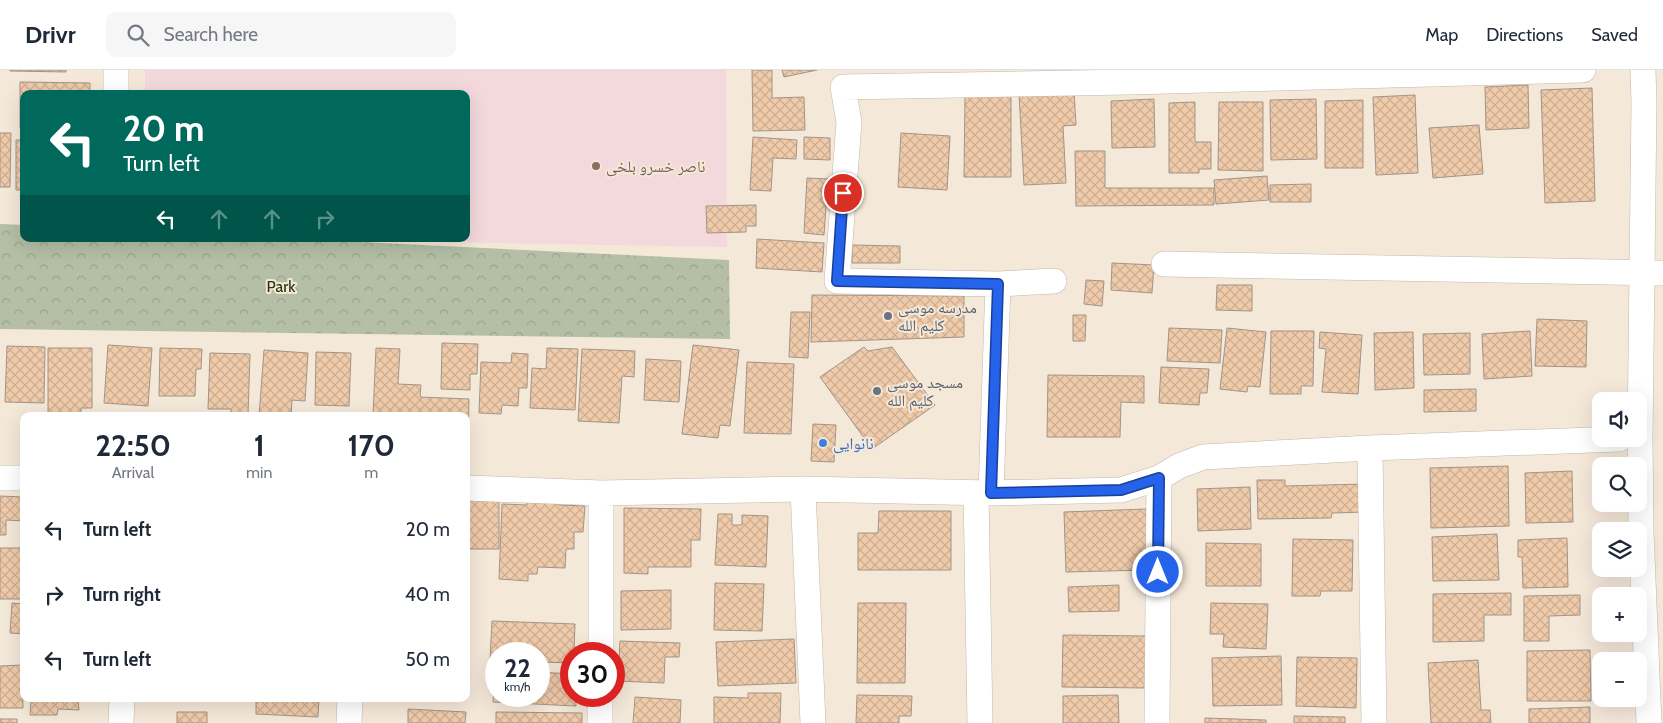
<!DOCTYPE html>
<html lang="en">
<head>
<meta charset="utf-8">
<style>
  body { margin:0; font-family:Cabin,"Noto Naskh Arabic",sans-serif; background:#f6f6f7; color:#1f2937; height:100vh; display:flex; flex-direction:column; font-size:19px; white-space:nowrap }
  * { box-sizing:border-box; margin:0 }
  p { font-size:16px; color:#747a83 }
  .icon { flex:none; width:28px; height:28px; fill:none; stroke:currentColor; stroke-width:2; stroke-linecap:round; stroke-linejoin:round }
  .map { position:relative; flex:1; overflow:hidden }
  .drawer { position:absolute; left:20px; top:342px; width:450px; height:290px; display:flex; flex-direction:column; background:#fff; border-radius:10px; box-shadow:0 5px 20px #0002 }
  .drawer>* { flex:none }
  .top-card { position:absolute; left:20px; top:20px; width:450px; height:152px; border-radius:10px; box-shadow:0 5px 20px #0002; background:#00695c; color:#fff; overflow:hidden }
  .fabs { position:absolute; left:1592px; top:322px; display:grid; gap:10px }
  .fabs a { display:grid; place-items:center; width:55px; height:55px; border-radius:10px; background:#fff; box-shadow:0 5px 20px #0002; font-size:25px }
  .speed { position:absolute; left:485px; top:572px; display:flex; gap:10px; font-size:25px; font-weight:700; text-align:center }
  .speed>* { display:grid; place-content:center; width:65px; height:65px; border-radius:50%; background:#fff; box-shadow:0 5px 20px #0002; line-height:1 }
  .speed small { font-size:12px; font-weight:400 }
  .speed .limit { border:8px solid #d22; background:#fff; color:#111 }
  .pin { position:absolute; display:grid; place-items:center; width:42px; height:42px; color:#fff; margin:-21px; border:2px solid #fff; border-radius:50%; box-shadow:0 1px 5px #0007 }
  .me { position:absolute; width:55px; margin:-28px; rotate:0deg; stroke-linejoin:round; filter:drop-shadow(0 0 4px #0008) }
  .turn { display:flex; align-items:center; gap:18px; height:105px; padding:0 20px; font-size:22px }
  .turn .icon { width:65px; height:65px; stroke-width:2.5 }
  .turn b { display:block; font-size:35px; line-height:42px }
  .lanes { display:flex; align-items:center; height:48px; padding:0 20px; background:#0003; justify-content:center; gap:25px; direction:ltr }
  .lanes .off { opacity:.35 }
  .eta { display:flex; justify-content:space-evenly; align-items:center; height:85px; text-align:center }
  .eta b { font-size:30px; font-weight:800; line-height:35px }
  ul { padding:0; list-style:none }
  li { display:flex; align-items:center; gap:15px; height:65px; padding:0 20px }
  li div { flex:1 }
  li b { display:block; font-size:19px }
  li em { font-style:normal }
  header { display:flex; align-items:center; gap:30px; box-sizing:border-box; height:70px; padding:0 25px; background:#fff; border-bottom:1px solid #e0e1e3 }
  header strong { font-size:24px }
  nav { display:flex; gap:28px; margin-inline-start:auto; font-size:18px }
  .search { width:350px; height:45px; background:#f6f6f7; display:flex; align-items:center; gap:12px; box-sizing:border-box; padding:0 18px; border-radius:10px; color:#747a83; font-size:19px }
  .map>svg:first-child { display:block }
</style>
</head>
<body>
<header>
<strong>Drivr</strong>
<div class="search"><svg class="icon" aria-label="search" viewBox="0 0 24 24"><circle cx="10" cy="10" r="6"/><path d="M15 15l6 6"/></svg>Search here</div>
<nav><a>Map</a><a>Directions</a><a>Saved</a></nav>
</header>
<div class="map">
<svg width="1663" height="653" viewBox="0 0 1663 653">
  <defs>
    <pattern id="park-crowns" width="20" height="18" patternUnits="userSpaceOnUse" patternTransform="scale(1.25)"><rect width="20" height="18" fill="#b4bfa6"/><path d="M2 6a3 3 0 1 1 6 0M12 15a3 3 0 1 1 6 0" fill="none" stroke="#9aa48e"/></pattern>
    <pattern id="building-cross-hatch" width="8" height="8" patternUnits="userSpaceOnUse" patternTransform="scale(1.25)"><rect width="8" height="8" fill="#f0cbaa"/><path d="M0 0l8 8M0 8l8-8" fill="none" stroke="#ceae92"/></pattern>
  </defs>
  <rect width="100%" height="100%" fill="#f4e8d9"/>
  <path fill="#f3d8dc" d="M145 0H726L727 177 271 169H466V24H145Z"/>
  <path fill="url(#park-crowns)" d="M0 154 24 155V169H299L729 190 730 269 0 259Z"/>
  <path fill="url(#building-cross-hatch)" stroke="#a29488" d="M10 0H66V2L10 1Z
    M752 0H772V28L804 27 805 60 753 61Z
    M782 0H817L784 7Z
    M20 12 90 13V24H24V58H20Z
    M1528 15 1529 58 1486 60 1485 17Z
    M1592 18 1595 131 1545 133 1541 20Z
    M1074 21 1076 55 1063 56 1066 113 1024 115 1019 24Z
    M1011 25V107H964L965 26Z
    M1415 25 1418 103 1376 105 1373 27Z
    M1154 29 1155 77 1112 78 1111 31Z
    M1316 29 1317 89 1271 90 1270 30Z
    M1363 30V98H1325V31Z
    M1195 32V72H1211V99H1199V103H1169V33Z
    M1219 32H1263V101L1218 100Z
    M1479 55 1483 104 1433 108 1429 58Z
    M0 63H11L10 117H0Z
    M901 63 950 66 947 120 898 117Z
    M753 67 797 70 796 89 773 88 771 121 750 120Z
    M804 67 830 68V90L804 89Z
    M16 70H24V120H16Z
    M1075 81H1105V118H1214V135L1076 136Z
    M1267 106 1269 130 1216 134 1214 110Z
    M807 108 828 109 824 165 804 163Z
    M1311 114V132H1270V115Z
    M756 135V156H746V162L707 163 706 136Z
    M757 169 824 173 822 202 756 198Z
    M852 175 900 176V193H852Z
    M1112 193 1154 195 1152 223 1111 220Z
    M1086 210 1104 211 1102 236 1084 234Z
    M1217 215H1252V241L1216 240Z
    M812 225 964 226V267L811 272Z
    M791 242H810L808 288 789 287Z
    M1073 245H1086L1085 271H1073Z
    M1537 249 1587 251 1586 297 1535 296Z
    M1169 258 1222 260 1220 293 1167 291Z
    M1227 258 1266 262 1260 317 1248 316 1247 322 1220 319Z
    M1271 261H1314L1313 316H1301V324H1270Z
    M1530 261 1532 306 1484 309 1482 264Z
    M1320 262 1362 265 1358 324 1322 322 1326 279 1319 278Z
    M1413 262 1414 318 1375 320 1374 263Z
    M1470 263V304L1424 305 1423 264Z
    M442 273 478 274 477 304H470V320L441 319Z
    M108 275 152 278 148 336 104 333Z
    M693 275 739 280 730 356 720 355 718 368 682 364Z
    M7 276 45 277 44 333 5 332Z
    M864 277 868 281 892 277 935 335 872 379 820 307Z
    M48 278H92V338H81V346H48Z
    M160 278 202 279 201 299H196L195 326H159Z
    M376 278 400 279 398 314 421 315 420 327 469 329 468 370H466V346H373Z
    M547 278 578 279 575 340 530 338 532 298 546 299Z
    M582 279 635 281 634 307 622 306 619 353 578 351Z
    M264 280 308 283 305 331 292 330 291 346H259Z
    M316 282 351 283 349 336 315 335Z
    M210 283 250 284 248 346H231V339H208Z
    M512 283 528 284 527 318H519L518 336 502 335 501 344 479 343 481 292 511 293Z
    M646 289 681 291 679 332 644 330Z
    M747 292 794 294 791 364 744 363Z
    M1161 297 1209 299 1207 323H1200L1199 335 1159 333Z
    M1048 305 1144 306V333L1121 332 1120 367H1047Z
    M1476 319V341L1424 342V320Z
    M813 354 836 355 834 392 811 391Z
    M1508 396 1509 456 1431 458 1430 398Z
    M1572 401 1573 452 1526 453 1525 403Z
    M1257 410H1285V416L1365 414V442L1332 443 1331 448 1258 449Z
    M1250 417 1251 459 1198 461 1197 419Z
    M466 423H499V479H466Z
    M0 426 24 427V451L6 450V465H0Z
    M527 430 558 431V435L585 436 583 462H574V479H566L565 498 538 497 537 504H528V511L499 509 502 434 527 435Z
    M624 438 701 439 700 470H691V497H648V504L624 503Z
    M1146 439 1148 500 1066 502 1064 442Z
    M879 441H951V500H858V463H878Z
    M718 444H732V455H742V445L768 446 766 497 715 495Z
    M1497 464 1499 510 1433 511 1432 467Z
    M1567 468 1568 517 1523 518 1522 487H1518V470Z
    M1293 469 1353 470 1352 521H1321L1320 526H1292Z
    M1206 473 1261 474V516H1206Z
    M0 478H24V529H0Z
    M715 513 764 514 762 561 714 560Z
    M1119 515V541L1069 542 1068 517Z
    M671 520V559L621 560V521Z
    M1511 523V545H1484V571L1433 572V524Z
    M1580 525V545L1549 546V571H1524V526Z
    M12 533 24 534V564L10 563Z
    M858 533H906L905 613H857Z
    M1211 533 1268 534 1266 579 1223 577 1224 564H1210Z
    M492 551 575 554 574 584H571V593L539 592V584H496V590H490Z
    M1063 565 1147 566 1146 618 1062 617Z
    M794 569 796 613 718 616 716 572Z
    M620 571 680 573 679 587H665L664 613 618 611Z
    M1590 580 1591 631H1527V581Z
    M1281 586 1282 635 1213 636 1212 588Z
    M1297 587 1357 588 1356 638 1296 636Z
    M1478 590 1481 640H1490L1491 653H1431L1428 593Z
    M22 595 23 638H0V596Z
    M495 600H496V626H539V602L571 604V626H576V636L493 632Z
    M748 623H781L780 653H714V627L748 628Z
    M857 625 912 626 911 646H899V653H856Z
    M1118 625 1119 653H1063V626Z
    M635 627 681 630 680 653H633Z
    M31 629H78L79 640 58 639 57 645H30Z
    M191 629H225V631Z
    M256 629H319L318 647 256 644Z
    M1590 637V653H1529V639Z
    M408 639 466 642 465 653H408Z
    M177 642H207V653H177Z
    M496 642 582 643V653H496Z
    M1294 646 1345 647V653H1294Z
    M1205 648 1266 650V653H1205Z
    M0 649H17V653H0Z"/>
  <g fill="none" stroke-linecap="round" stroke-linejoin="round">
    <g stroke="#c3b8a9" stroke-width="26">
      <path id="minor" d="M116 0V24
        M1643 0 1644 33 1640 368 1641 462 1649 653
        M1164 194 1663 203
        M1054 211 998 214 837 211 849 52 843 17 1130 12 1583 0
        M1370 378 1374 653
        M0 408H24
        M466 418 601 423 803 419 991 423 1121 420 1159 408 1179 396 1203 387 1370 378 1619 369
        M803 419 813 653
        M976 423 980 653
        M991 423 998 214
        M601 584V423
        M121 653 122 629
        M349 653 350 629
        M600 653V626
        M1157 653 1159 408"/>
    </g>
    <use href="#minor" stroke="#fff" stroke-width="25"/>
  </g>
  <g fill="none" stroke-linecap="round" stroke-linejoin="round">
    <g stroke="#184099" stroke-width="12">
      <path id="route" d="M843 123 837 211 998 214 991 423 1121 420 1159 408 1158 502"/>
    </g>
    <use href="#route" stroke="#2563eb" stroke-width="9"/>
  </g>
  <circle fill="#8d6e63" stroke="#f4e8d9" stroke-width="2" cx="596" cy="96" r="5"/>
  <g fill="#6b7280" stroke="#f4e8d9" stroke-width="2">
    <circle cx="888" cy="246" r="5"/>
    <circle cx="877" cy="321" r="5"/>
  </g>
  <circle fill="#3f7fe0" stroke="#f4e8d9" stroke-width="2" cx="823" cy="373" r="5"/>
  <g text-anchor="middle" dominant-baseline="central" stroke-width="4" stroke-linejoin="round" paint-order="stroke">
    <g font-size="16" fill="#785e54" stroke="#f4e8d9" text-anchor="start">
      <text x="606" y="96">ناصر خسرو بلخی</text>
    </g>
    <g font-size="16" fill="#263504" stroke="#f4e8d9">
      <text x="281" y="216">Park</text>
    </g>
    <g font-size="16" fill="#5b616d" stroke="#f4e8d9" text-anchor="start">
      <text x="898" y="237">مدرسه موسی<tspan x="898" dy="18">کلیم الله</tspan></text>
      <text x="887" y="312">مسجد موسی<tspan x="887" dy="18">کلیم الله</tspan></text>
    </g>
    <g font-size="16" fill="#366cbe" stroke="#f4e8d9" text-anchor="start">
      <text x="833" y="373">نانوایی</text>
    </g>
  </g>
</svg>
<div class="fabs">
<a><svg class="icon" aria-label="sound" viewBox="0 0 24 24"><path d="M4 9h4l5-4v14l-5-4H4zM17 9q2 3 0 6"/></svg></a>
<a><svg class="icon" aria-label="search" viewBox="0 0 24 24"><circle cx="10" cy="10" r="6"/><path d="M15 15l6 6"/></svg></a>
<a><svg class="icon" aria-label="layers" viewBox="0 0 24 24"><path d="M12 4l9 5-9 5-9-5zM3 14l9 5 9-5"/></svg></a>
<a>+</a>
<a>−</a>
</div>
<div class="speed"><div>22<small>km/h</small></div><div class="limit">30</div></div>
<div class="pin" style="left:843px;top:123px;background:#d93025"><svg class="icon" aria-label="arrive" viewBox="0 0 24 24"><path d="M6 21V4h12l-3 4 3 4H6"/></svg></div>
<svg class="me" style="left:1158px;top:502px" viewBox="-20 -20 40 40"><circle r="17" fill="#2563eb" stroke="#fff" stroke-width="3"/><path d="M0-11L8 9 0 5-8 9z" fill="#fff"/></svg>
<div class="top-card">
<div class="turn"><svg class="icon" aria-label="left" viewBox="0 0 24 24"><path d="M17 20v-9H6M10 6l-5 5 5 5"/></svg><div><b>20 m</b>Turn left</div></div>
<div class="lanes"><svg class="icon" aria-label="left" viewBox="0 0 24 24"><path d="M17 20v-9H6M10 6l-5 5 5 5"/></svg><svg class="icon off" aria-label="ahead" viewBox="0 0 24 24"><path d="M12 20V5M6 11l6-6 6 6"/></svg><svg class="icon off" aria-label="ahead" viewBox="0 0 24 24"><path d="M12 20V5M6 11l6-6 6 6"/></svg><svg class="icon off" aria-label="right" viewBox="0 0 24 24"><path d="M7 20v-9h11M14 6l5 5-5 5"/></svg></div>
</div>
<section class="drawer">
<div class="eta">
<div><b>22:50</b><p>Arrival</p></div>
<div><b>1</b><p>min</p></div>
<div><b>170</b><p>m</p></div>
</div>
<ul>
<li><svg class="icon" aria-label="left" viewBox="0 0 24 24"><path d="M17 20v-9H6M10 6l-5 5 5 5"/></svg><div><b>Turn left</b></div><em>20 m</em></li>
<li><svg class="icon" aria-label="right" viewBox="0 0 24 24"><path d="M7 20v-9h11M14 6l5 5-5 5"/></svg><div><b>Turn right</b></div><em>40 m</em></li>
<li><svg class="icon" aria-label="left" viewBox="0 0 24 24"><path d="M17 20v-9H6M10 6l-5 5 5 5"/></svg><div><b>Turn left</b></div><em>50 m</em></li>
</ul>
</section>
</div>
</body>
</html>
